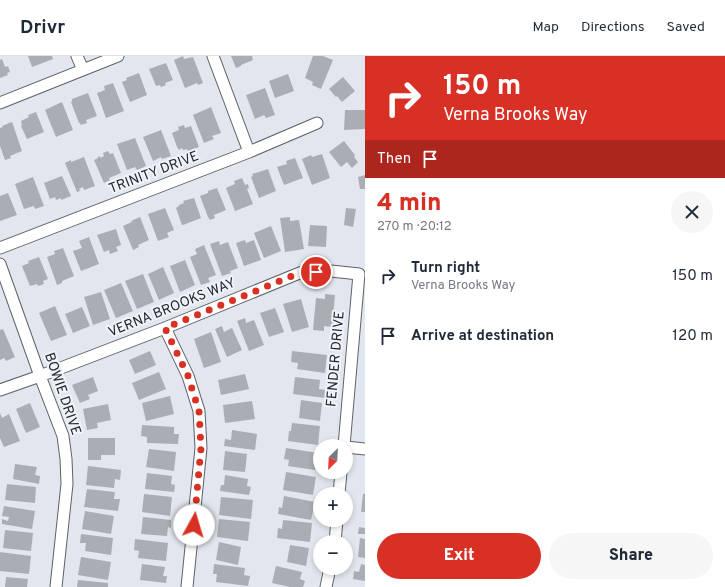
<!DOCTYPE html>
<html lang="en">
<head>
<meta charset="utf-8">
<style>
  body { margin:0; font-family:Overpass,sans-serif; background:#f6f6f7; color:#1f2937; height:100vh; display:flex; flex-direction:column; font-size:15px; white-space:nowrap }
  * { box-sizing:border-box; margin:0 }
  p { font-size:13px; color:#747a83 }
  .icon { flex:none; width:22px; height:22px; fill:none; stroke:currentColor; stroke-width:2; stroke-linecap:round; stroke-linejoin:round }
  .map { position:relative; flex:1; overflow:hidden }
  .details { display:flex; flex-direction:column; background:#fff; width:360px }
  .details>* { flex:none }
  .top-card { background:#d93025; color:#fff; overflow:hidden }
  .needle { width:26px; rotate:204deg }
  .tools { position:absolute; left:313px; top:383px; display:grid; gap:8px }
  .tools a { display:grid; place-items:center; width:40px; height:40px; border-radius:50%; background:#fff; box-shadow:0 2px 6px #0003; font-size:20px }
  .pin { position:absolute; display:grid; place-items:center; width:34px; height:34px; color:#fff; margin:-17px; border:2px solid #fff; border-radius:50%; box-shadow:0 1px 4px #0007 }
  .me { position:absolute; width:44px; margin:-22px; rotate:6deg; stroke-linejoin:round; filter:drop-shadow(0 0 3px #0008) }
  .turn { display:flex; align-items:center; gap:14px; height:84px; padding:0 12px; font-size:18px }
  .turn .icon { width:52px; height:52px; stroke-width:2.5 }
  .turn b { display:block; font-size:28px; line-height:34px }
  .then { display:flex; align-items:center; height:38px; padding:0 12px; background:#0003; gap:8px; font-size:15px }
  .round { display:grid; place-items:center; flex:none; width:42px; height:42px; border-radius:21px; background:#f6f6f7 }
  .overview { display:flex; align-items:center; justify-content:space-between; height:68px; padding:0 12px }
  h1 { font-size:24px; font-weight:800; line-height:30px; color:#d93025 }
  .button { display:flex; gap:8px; margin-top:auto; padding:8px 12px }
  .button a { flex:1; height:46px; border-radius:24px; background:#d93025; color:#fff; font-size:16px; font-weight:800; line-height:46px; text-align:center }
  .button a+a { background:#f6f6f7; color:#1f2937 }
  ul { padding:0; list-style:none }
  li { display:flex; align-items:center; gap:12px; height:60px; padding:0 12px }
  li div { flex:1 }
  li b { display:block; font-size:15px }
  li em { font-style:normal }
  header { display:flex; align-items:center; gap:24px; box-sizing:border-box; height:56px; padding:0 20px; background:#fff; border-bottom:1px solid #e0e1e3 }
  header strong { font-size:19px }
  nav { display:flex; gap:22px; margin-inline-start:auto; font-size:14px }
  main { display:flex; flex:1; min-height:0 }
  .map>svg:first-child { display:block }
</style>
</head>
<body>
<header>
<strong>Drivr</strong>
<nav><a>Map</a><a>Directions</a><a>Saved</a></nav>
</header>
<main>
<div class="map">
<svg width="365" height="531" viewBox="0 0 365 531">
  <rect width="100%" height="100%" fill="#e2e6ee"/>
  <path fill="#a9aeb4" d="M28 0H52L53 3 32 11Z
    M183 0 184 3 193 1 203 27 198 29 197 27 185 32 174 4Z
    M231 0H252L253 4 241 9V10L236 12Z
    M313 0H323L333 4 321 33 312 29 313 26 305 22Z
    M2 3 5 11 8 10 10 16 7 17 8 19 0 22V4Z
    M166 7 173 24 165 27 166 29 161 31 160 29 156 30 149 13Z
    M139 17 147 39 130 46 122 26 127 24 126 22Z
    M288 18 294 35 275 42 269 25Z
    M343 21 355 35 342 46 337 40 336 41 329 33Z
    M113 27 124 55 106 62 97 37 105 34 104 30Z
    M265 32 275 59 266 62 264 59 255 63 246 39Z
    M88 37 97 60 86 64 87 67 81 69 80 67H79L71 46 72 45V43Z
    M62 46 73 74 56 81 45 54Z
    M211 51 221 77 212 80 214 83 204 87 193 59Z
    M345 54H365V73L344 74Z
    M36 56 44 76 27 83 21 70 22 69 21 65 29 61 28 59Z
    M12 66 22 95 10 100 11 102 5 104 0 90V72L3 71 2 70Z
    M184 69 185 72 191 70 199 91 188 95 187 93 183 94 182 92 179 94 177 91 172 77 179 74 178 71Z
    M161 74 171 100 162 103 161 101 153 105 143 81Z
    M135 82 146 110 137 114 135 111 127 114 117 88Z
    M344 85 355 99 354 101 358 106 352 112 347 106 341 111 329 96Z
    M108 95 110 98 113 97 121 117 109 122 110 124 104 127 94 104 98 102V101L100 100V102L104 100 103 97Z
    M322 98 330 122 312 129 302 103 311 99 312 101Z
    M84 101 95 130 84 134 83 131 79 133 80 135 77 136 65 107 71 104V106Z
    M295 102 303 122 284 129 277 111 287 108 286 105Z
    M268 113 276 135 259 142 251 121 253 120 252 118Z
    M365 119V133H360L358 121Z
    M62 120 71 140 61 144V142L56 144 55 141 50 143 44 127Z
    M33 121 44 150 35 153 34 150 24 153 15 128Z
    M242 122 245 129 248 128 249 132 247 133 253 148 235 155 226 132 235 128 234 125Z
    M217 132 226 154 214 159 215 162 210 164 208 161 200 140 208 137V135Z
    M8 137 17 159 0 165V140Z
    M194 142 201 162 183 169H182L176 152 179 150V149L184 147 183 145Z
    M165 152 174 174 167 177 169 181 158 185 148 158Z
    M346 152 356 153 353 171 344 169Z
    M140 161 149 184 138 189 139 191 133 194 123 170 132 166 131 165Z
    M290 161V165L299 164 304 193 285 196 280 162Z
    M310 169 327 170 326 191 308 190Z
    M271 170 281 195 264 202 254 177Z
    M116 173 121 189 116 191 118 195 110 198 109 194 104 196 97 179Z
    M89 181 99 208 81 215 73 195 82 192 79 185Z
    M245 184 246 187 254 184 261 204 244 210 236 187Z
    M219 185 220 189 228 186 238 212 230 215 231 217 222 220 210 188Z
    M204 189 216 219 208 222 210 226 201 229 190 201 197 198 195 193Z
    M63 192 74 220 62 225V227L57 229 47 201 55 198 54 195Z
    M39 201 48 223 43 225 44 228 38 230 37 228 30 230 22 210 29 207 28 205Z
    M185 204 195 229 180 236 170 210Z
    M163 211 174 237 159 244 148 218Z
    M143 218 154 246 137 253 125 225Z
    M121 227 133 255 116 262 104 234Z
    M101 236 110 263 93 269 84 241Z
    M325 238 335 239 332 271 324 270V275L313 274 316 242 325 243Z
    M301 243 309 271 292 276 283 248Z
    M55 250 67 279 51 285 39 257Z
    M82 251 90 270 73 277 65 258Z
    M275 252 284 276 269 281 260 257Z
    M245 262 246 267 254 264 264 289 249 295 237 265Z
    M222 270 224 276 232 272 242 294 227 301 215 273Z
    M3 273 15 301 6 305 4 302 0 304V274Z
    M211 276 221 306 204 312 194 283Z
    M150 295 156 309 135 318 129 304Z
    M292 295 327 299 325 317 297 313 298 307 291 306Z
    M159 316 166 333 139 344 132 327Z
    M245 318 249 333 221 339 218 324Z
    M93 321 98 335 88 339 90 343 80 347 72 329Z
    M295 321 320 324 319 333 325 334V342L293 338Z
    M170 340 174 358 146 365 142 347Z
    M301 344 322 347 320 365 299 362Z
    M252 345 255 363 225 367 223 349Z
    M30 347 40 371 26 377 16 353Z
    M108 348 111 364 97 367 98 372 87 374 83 353Z
    M0 357 2 362 9 358 20 385 4 391 0 382Z
    M292 367 320 370 318 389 288 385 289 375H291Z
    M142 369 174 371V378H179L178 388 147 387V381L141 380Z
    M232 374 257 378 255 394 224 390 225 383 231 384Z
    M88 382H115V399H101V404H88Z
    M286 392 318 397 315 414 288 410 289 404 284 403Z
    M149 393 176 396 174 415 146 411Z
    M225 395 247 398 245 416 223 414Z
    M15 408 37 411 35 419 40 420 39 428 13 423Z
    M88 410 121 414 120 424 115 423 114 432 86 429Z
    M286 416 316 421 313 439 283 434Z
    M147 417 172 420 171 428 175 429 174 436 145 433Z
    M225 419 248 423 247 430 251 431 249 439 220 435 221 429H224Z
    M7 428 36 431 35 447 5 444Z
    M87 433 115 436 114 443H120L118 455 84 451Z
    M144 438 172 441 170 460 142 456Z
    M363 438H365V456H361Z
    M284 440 315 446 311 464 278 458 279 451 282 452Z
    M221 441 253 444 251 463 219 459Z
    M4 450 35 455 32 473 2 468V463L8 465 9 461 2 460Z
    M85 455 114 460 111 478 82 473Z
    M143 461 171 464V472L168 471 167 480 141 478Z
    M219 463 250 466 248 485 217 481Z
    M283 464 312 467 310 486 277 482 278 472 282 473Z
    M359 471 365 472V478H358Z
    M5 474 33 477 31 495 3 492Z
    M81 478 113 482 111 499 85 495 86 487H80Z
    M360 482 365 483V502L358 501Z
    M135 483 168 487 166 505 138 502 139 495 134 494Z
    M219 486 241 491 238 509 216 504Z
    M290 489 309 492 306 510 287 506Z
    M0 496 31 500 29 518 0 515Z
    M81 501 111 506 108 524 78 519Z
    M142 508 165 511 163 520H167L166 527 140 524Z
    M214 508 245 512 244 519 250 520 248 530 216 526 217 518H213Z
    M361 508 365 509V525L353 523 354 515 359 516Z
    M276 510 302 516 300 523 305 525 303 531H290L272 527Z
    M6 521 28 523 27 531H5Z
    M78 524 108 527V531H77Z"/>
  <g fill="none" stroke-linecap="round" stroke-linejoin="round">
    <g stroke="#5d6167" stroke-width="13">
      <path id="minor" d="M77 0 83 14
        M213 0 249 96
        M0 47 118 0
        M0 192 249 96 317 67
        M0 208 40 320 63 380 66 403 67 428 56 531
        M165 272 188 320 199 355 201 392 187 531
        M0 334 40 320 165 272 302 216 331 215 359 218 344 390
        M346 391 365 393
        M339 438 341 416
        M335 486 337 464
        M326 531 330 512"/>
    </g>
    <use href="#minor" stroke="#fff" stroke-width="11"/>
  </g>
  <g fill="none" stroke-linecap="round" stroke-linejoin="round">
    <path stroke="#d93025" stroke-width="7" stroke-dasharray="0 12.6" d="M194 469 201 392 199 355 188 320 165 272 302 216H316"/>
  </g>
  <g text-anchor="middle" dominant-baseline="central" stroke-width="4" stroke-linejoin="round" paint-order="stroke">
    <g font-size="14" fill="#25272a" stroke="#eff4fb">
      <text transform="translate(154 117) rotate(-21)">TRINITY DRIVE</text>
      <text transform="translate(172 252) rotate(-22)">VERNA BROOKS WAY</text>
      <text transform="translate(336 303) rotate(-85)">FENDER DRIVE</text>
      <text transform="translate(62 338) rotate(71)">BOWIE DRIVE</text>
    </g>
  </g>
</svg>
<div class="tools">
<a><svg class="needle" viewBox="-14 -14 28 28"><path d="M0-13l5 13h-10z" fill="#e53935"/><path d="M0 13l5-13h-10z" fill="#747a83"/></svg></a>
<a>+</a>
<a>−</a>
</div>
<div class="pin" style="left:316px;top:216px;background:#d93025"><svg class="icon" aria-label="arrive" viewBox="0 0 24 24"><path d="M6 21V4h12l-3 4 3 4H6"/></svg></div>
<svg class="me" style="left:194px;top:469px" viewBox="-20 -20 40 40"><circle r="19" fill="#fff"/><path d="M0-13L10 11 0 6-10 11z" fill="#d93025"/></svg>
</div>
<section class="details">
<div class="top-card">
<div class="turn"><svg class="icon" aria-label="right" viewBox="0 0 24 24"><path d="M7 20v-9h11M14 6l5 5-5 5"/></svg><div><b>150 m</b>Verna Brooks Way</div></div>
<div class="then">Then<svg class="icon" aria-label="arrive" viewBox="0 0 24 24"><path d="M6 21V4h12l-3 4 3 4H6"/></svg></div>
</div>
<div class="overview"><div><h1>4 min</h1><p>270 m · 20:12</p></div><a class="round"><svg class="icon" aria-label="close" viewBox="0 0 24 24"><path d="M6 6l12 12M18 6L6 18"/></svg></a></div>
<ul>
<li><svg class="icon" aria-label="right" viewBox="0 0 24 24"><path d="M7 20v-9h11M14 6l5 5-5 5"/></svg><div><b>Turn right</b><p>Verna Brooks Way</p></div><em>150 m</em></li>
<li><svg class="icon" aria-label="arrive" viewBox="0 0 24 24"><path d="M6 21V4h12l-3 4 3 4H6"/></svg><div><b>Arrive at destination</b></div><em>120 m</em></li>
</ul>
<div class="button"><a>Exit</a><a>Share</a></div>
</section>
</main>
</body>
</html>
